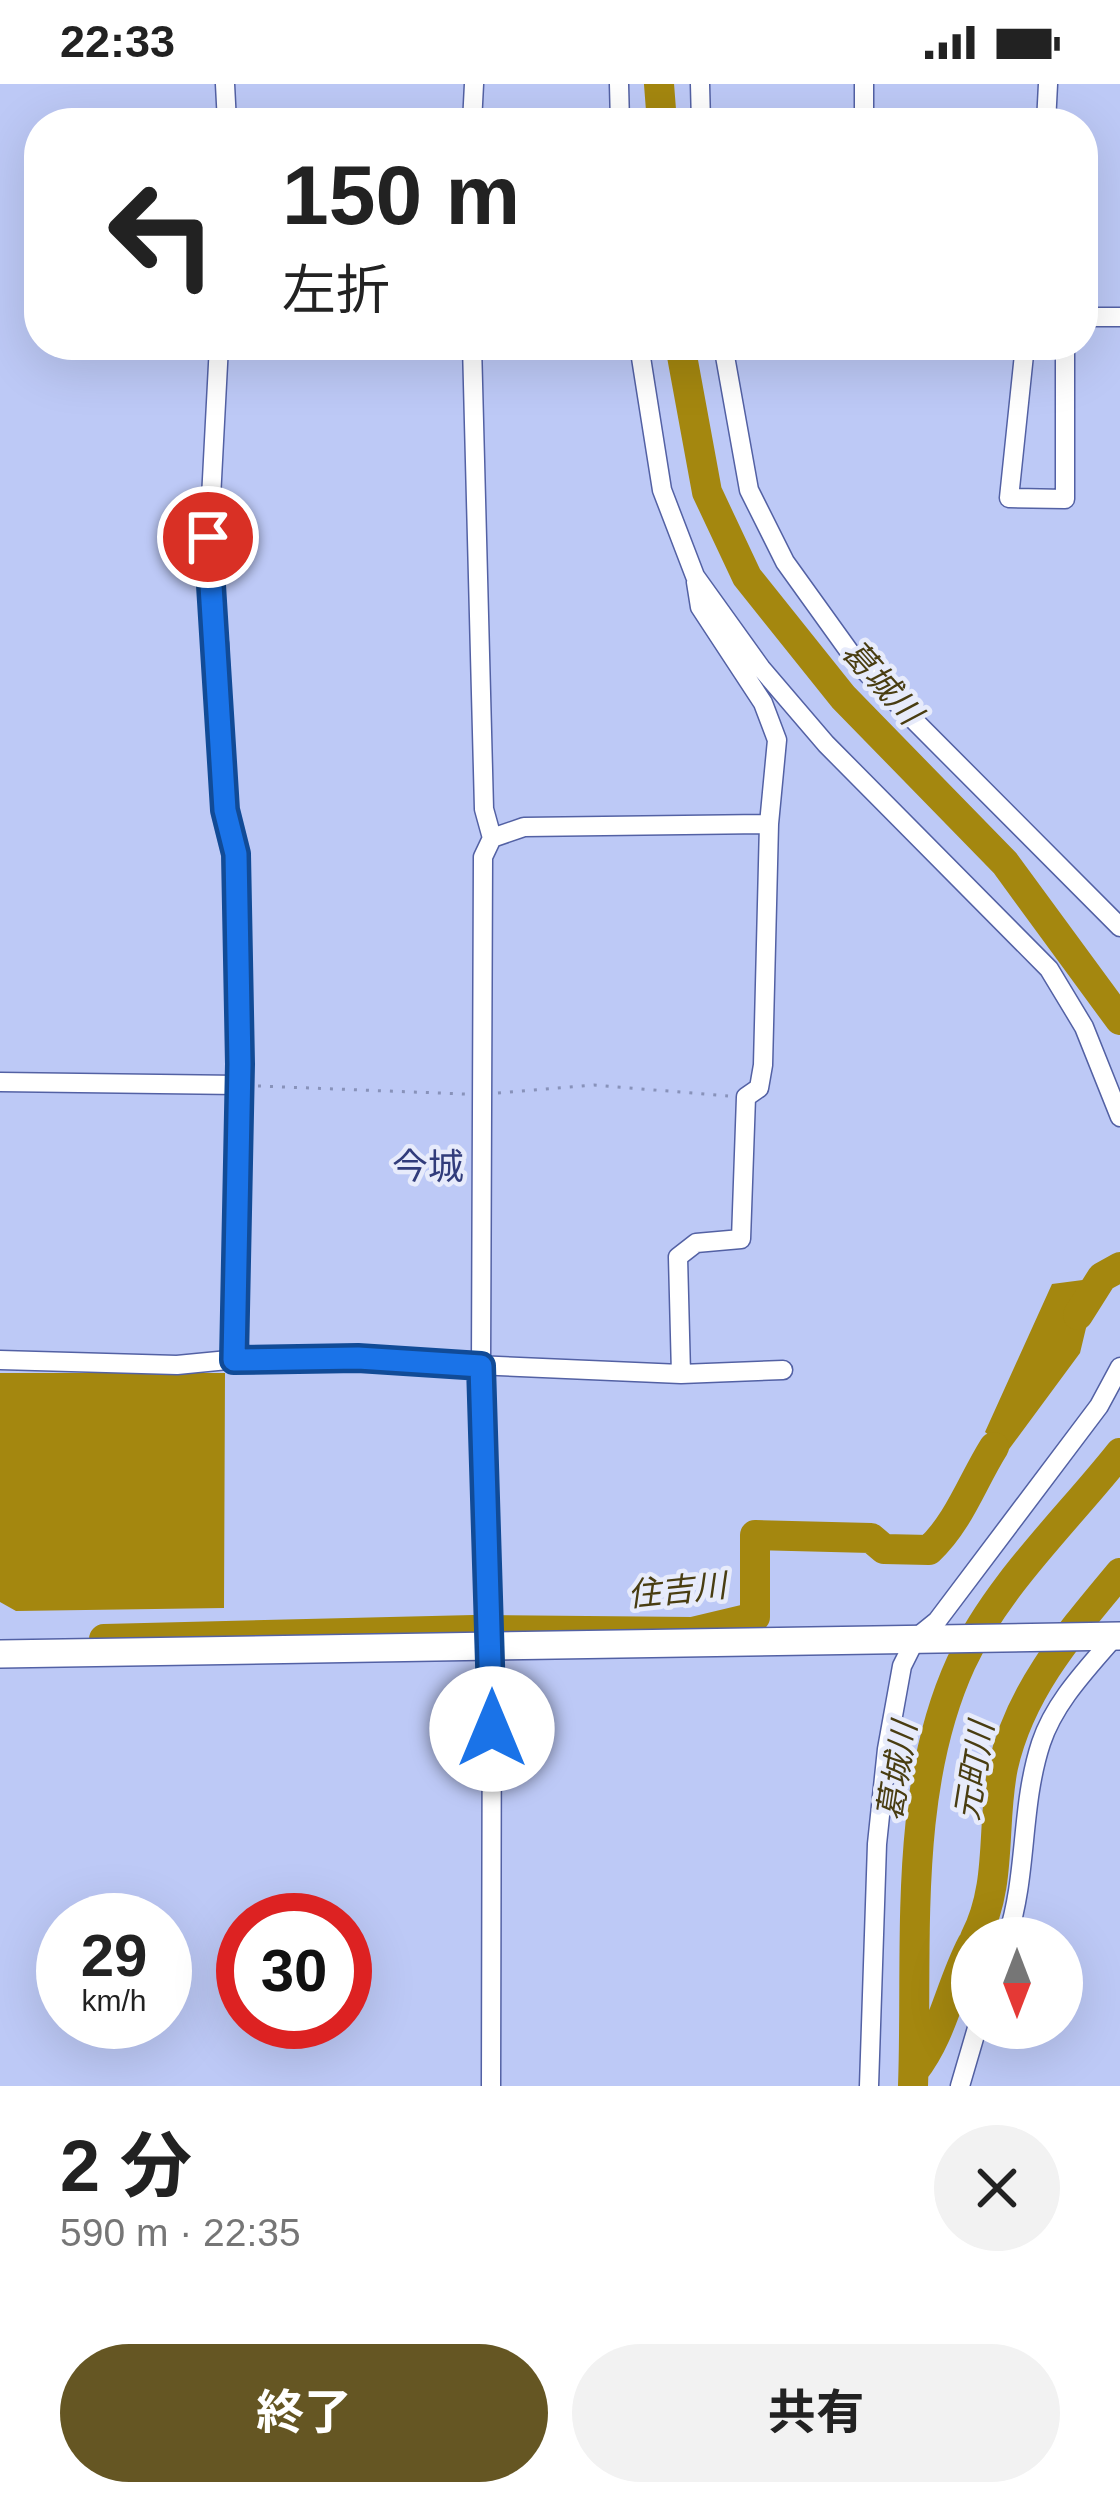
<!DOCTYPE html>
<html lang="ja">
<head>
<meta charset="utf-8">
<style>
  body { margin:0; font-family:Arial,"Noto Sans JP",sans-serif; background:#f2f2f2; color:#222; height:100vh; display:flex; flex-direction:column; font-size:45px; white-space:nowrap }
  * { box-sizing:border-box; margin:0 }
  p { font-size:39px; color:#767676 }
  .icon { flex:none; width:66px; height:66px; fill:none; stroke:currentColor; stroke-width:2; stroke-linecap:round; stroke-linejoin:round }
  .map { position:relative; height:2002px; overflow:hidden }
  .details { display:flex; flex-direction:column; background:#fff; flex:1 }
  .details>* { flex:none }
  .banner { position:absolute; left:24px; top:24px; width:1074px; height:252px; border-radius:48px; box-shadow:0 12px 48px #0002; background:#fff; color:#222; overflow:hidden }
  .needle { width:78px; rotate:180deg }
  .buttons { position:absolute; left:951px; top:1833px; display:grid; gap:24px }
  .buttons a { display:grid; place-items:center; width:132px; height:132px; border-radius:50%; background:#fff; box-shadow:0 12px 48px #0002; font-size:60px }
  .speed { position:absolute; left:36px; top:1809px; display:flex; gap:24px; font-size:60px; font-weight:700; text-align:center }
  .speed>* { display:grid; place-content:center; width:156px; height:156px; border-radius:50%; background:#fff; box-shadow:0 12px 48px #0002; line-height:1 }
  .speed small { font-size:30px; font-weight:400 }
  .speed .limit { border:18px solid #d22; background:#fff; color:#111 }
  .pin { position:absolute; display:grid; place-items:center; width:102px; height:102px; color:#fff; margin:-51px; border:6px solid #fff; border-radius:50%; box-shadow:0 3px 12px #0007 }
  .me { position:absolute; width:132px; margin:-66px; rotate:0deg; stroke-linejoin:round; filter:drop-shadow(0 0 9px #0008) }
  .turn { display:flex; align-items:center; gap:42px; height:252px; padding:0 60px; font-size:54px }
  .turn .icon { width:156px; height:156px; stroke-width:2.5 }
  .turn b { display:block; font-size:84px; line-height:102px }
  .round { display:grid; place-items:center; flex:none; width:126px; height:126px; border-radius:63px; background:#f2f2f2 }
  .summary { display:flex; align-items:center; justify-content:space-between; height:204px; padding:0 60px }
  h1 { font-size:72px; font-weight:700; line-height:90px }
  .cta { display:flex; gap:24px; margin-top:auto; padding:24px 60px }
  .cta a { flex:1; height:138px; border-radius:72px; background:#655623; color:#fff; font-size:48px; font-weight:700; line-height:138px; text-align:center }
  .cta a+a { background:#f2f2f2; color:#222 }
  .status { display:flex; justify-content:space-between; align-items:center; height:84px; padding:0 60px; background:#fff; direction:ltr }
  .status svg { height:33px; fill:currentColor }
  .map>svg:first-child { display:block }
</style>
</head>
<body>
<div class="status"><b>22:33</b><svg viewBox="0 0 49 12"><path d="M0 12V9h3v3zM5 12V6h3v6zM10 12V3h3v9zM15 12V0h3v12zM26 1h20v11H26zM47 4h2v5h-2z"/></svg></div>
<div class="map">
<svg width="1120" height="2002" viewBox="0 0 1120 2002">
  <rect width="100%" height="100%" fill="#bdc9f6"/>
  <path fill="#a4870f" d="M1098 1194 1080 1269 981 1403 972 1396 990 1352 985 1348 1052 1200Z
    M0 1289H225L224 1524 16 1527 0 1518Z"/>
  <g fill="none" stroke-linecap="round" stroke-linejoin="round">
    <path stroke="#a4870f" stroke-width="30" d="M659 0 662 39
      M680 261 707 408 747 493 843 613 1005 779 1120 936
      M1078 1231 1102 1193 1120 1183
      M104 1555 474 1546 692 1548 755 1533V1451L871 1454 884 1465 929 1466C959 1438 972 1398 994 1363
      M975 1854C1003 1800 991 1741 1003 1683 1020 1606 1071 1548 1120 1489
      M914 1987C943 1950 950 1902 972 1860
      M913 2002C918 1864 902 1708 961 1579 998 1500 1067 1436 1120 1369"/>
    <g stroke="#5361a4" stroke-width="21">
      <path id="street" d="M225 0 227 39
        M619 0 620 39
        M700 0 701 39
        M864 0V39
        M472 39 474 0
        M1046 39 1048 0
        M1083 233H1120
        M219 261 207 491 219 560 225 726 235 770 240 980 234 1277
        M472 261 484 725 492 754
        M639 261 662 406 695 492 761 584 826 660 1049 885 1084 943 1120 1033
        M723 261 749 406 785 478 859 581 1120 843
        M1025 261 1009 414 1065 415V261
        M0 998 239 1001
        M0 1276 177 1281 269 1272 681 1290 783 1286
        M681 1290 678 1173 696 1159 741 1155 746 1013 759 1004 763 981 769 740 777 656 763 619 700 523 696 498
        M1007 1854C1028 1790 1020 1723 1041 1659 1055 1617 1088 1584 1116 1551
        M491 2002 492 1561 481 1282 483 773 492 754 524 743 769 740
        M869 2002 877 1760 887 1665 902 1582 916 1554 937 1537 1099 1322 1120 1283
        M960 2002 977 1944"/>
    </g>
    <g stroke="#5361a4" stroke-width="30">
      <path id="secondary" d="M0 1570 1120 1552"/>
    </g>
    <path stroke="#8892ba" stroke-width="3" stroke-dasharray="3 9" stroke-linecap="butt" d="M258 1002 465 1010
      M498 1009 594 1001 728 1012"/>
    <use href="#street" stroke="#fff" stroke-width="18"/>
    <use href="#secondary" stroke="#fff" stroke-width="27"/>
  </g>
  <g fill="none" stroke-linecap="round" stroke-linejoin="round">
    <g stroke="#114b97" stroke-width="30">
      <path id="route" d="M208 453 225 726 236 770 240 980 234 1276 358 1274 481 1282 492 1645"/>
    </g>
    <use href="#route" stroke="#1a73e8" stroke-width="21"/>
  </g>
  <g text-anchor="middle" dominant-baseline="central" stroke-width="9" stroke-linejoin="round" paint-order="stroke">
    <g font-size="33" font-style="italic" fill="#493d11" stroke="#e7ebfb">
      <text transform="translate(882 598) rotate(48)">葛城川</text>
      <text transform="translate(677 1506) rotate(-6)">住吉川</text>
      <text transform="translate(897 1687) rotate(-81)">葛城川</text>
      <text transform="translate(974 1687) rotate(-81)">元町川</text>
    </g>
    <g font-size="36" fill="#313c7b" stroke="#e7ebfb">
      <text x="428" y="1082">今城</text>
    </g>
  </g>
</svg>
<div class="buttons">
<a><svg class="needle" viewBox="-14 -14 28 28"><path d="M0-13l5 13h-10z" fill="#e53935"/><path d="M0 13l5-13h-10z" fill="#767676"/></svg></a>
</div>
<div class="speed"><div>29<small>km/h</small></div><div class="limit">30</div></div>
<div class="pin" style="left:208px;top:453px;background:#d93025"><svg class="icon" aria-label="arrive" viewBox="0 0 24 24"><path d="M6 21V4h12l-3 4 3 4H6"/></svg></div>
<svg class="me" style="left:492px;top:1645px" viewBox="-20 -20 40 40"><circle r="19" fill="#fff"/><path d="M0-13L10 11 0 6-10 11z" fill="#1a73e8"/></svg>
<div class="banner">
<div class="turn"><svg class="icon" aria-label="left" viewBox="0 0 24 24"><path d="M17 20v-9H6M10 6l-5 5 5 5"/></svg><div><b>150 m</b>左折</div></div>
</div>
</div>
<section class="details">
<div class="summary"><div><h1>2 分</h1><p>590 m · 22:35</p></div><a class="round"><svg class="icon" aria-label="close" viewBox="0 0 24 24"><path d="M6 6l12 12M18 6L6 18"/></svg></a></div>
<div class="cta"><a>終了</a><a>共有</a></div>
</section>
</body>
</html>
